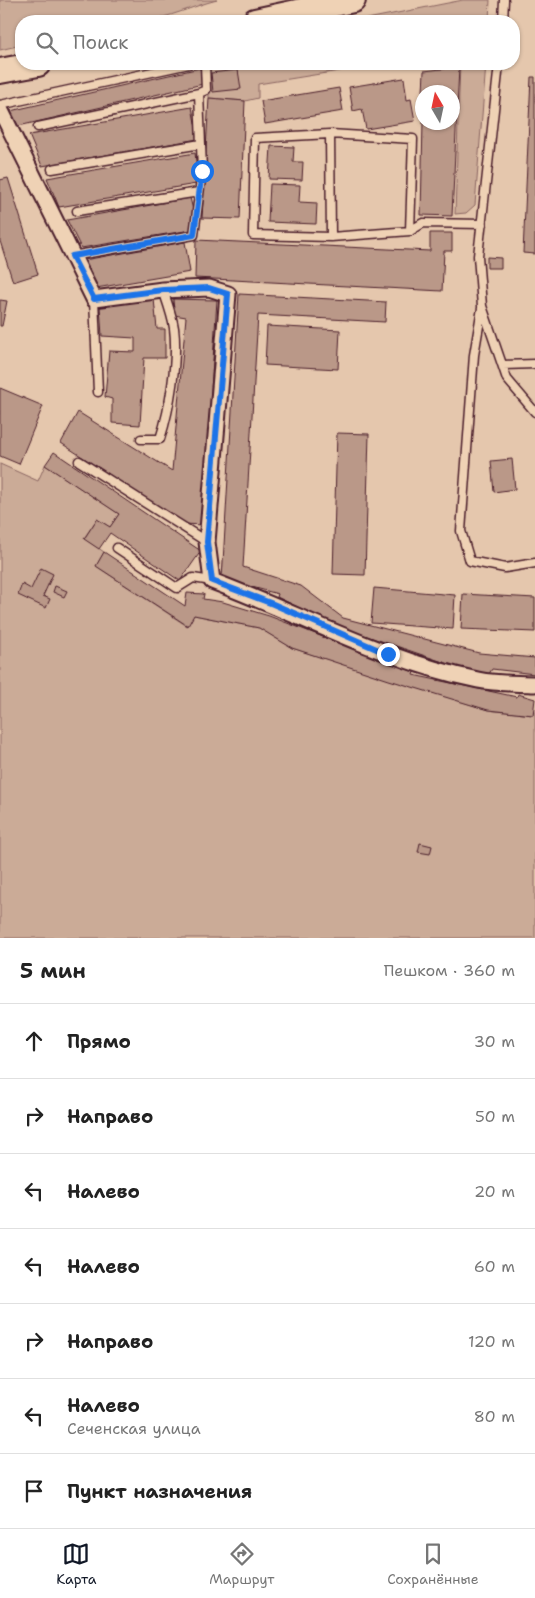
<!DOCTYPE html>
<html lang="ru">
<meta charset="utf-8">
<style>
:root{--surface:#fff;--page:#f6f6f6;--text:#222;--muted:#767676;--line:#e0e0e0;--accent:#111827}
body{margin:0;font-family:"Shantell Sans",sans-serif;background:var(--page);color:var(--text)}
.compass{position:absolute;left:415px;top:85px;width:45px;height:45px;border-radius:50%;background:var(--surface);box-shadow:0 1px 4px #0004;rotate:351deg}
.stop{position:absolute;width:15px;height:15px;margin:-11px;border:4px solid #1a73e8;border-radius:50%;background:#fff}
.stop.end{background:#1a73e8;border-color:#fff;box-shadow:0 1px 5px #0008}
.list{margin:0;padding:0;list-style:none}
h2{display:flex;justify-content:space-between;align-items:center;height:65px;margin:0;padding:0 20px;font-size:21px}
h2 small{font-size:16px;font-weight:400;color:var(--muted)}
.list li{display:grid;grid-template-columns:32px 1fr auto;gap:15px;align-items:center;box-sizing:border-box;height:75px;padding:0 20px;border-top:1px solid var(--line)}
.list b{display:block;font-size:19px;white-space:nowrap}
.list p{margin:0;font-size:16px;white-space:nowrap;color:var(--muted)}
.list em{font-size:16px;font-style:normal;color:var(--muted)}
.icon{flex:none;width:28px;height:28px;fill:none;stroke:currentColor;stroke-width:2;stroke-linecap:round;stroke-linejoin:round}
.map{position:relative;flex:none;width:535px;height:938px;overflow:hidden}
.search{position:absolute;background:var(--surface);box-shadow:0 1px 4px #0004;left:15px;right:15px;top:15px;height:55px;display:flex;align-items:center;gap:12px;box-sizing:border-box;padding:0 18px;border-radius:20px;color:var(--muted);font-size:19px}
.sheet{height:590px;background:var(--surface)}
nav{display:flex;justify-content:space-around;align-items:center;box-sizing:border-box;height:70px;border-top:1px solid var(--line);background:var(--surface);font-size:14px;color:var(--muted)}
nav a{display:grid;justify-items:center;gap:2px}
nav .on{color:var(--accent)}
.map>svg:first-child{display:block}
.green{fill:#cbab97;stroke:#8a6561}
.building{fill:#ba9888;stroke:#4a1f2b}
.lines{fill:none;stroke-linecap:round;stroke-linejoin:round}
.service-casing{stroke:#4a1f2b;stroke-width:11}
.minor-casing{stroke:#4a1f2b;stroke-width:19}
.primary-casing{stroke:#4a1f2b;stroke-width:28}
.service{stroke:#efd2b5;stroke-width:8}
.minor{stroke:#efd2b5;stroke-width:15}
.primary{stroke:#efd2b5;stroke-width:24}
.route{stroke:#1a73e8;stroke-width:6}
</style>
<div class="map">
<svg width="535" height="938" viewBox="0 0 535 938">
<rect width="100%" height="100%" fill="#e5c7ad"/>
<filter id="ink" filterUnits="userSpaceOnUse"><feTurbulence type="fractalNoise" baseFrequency=".02" numOctaves="2"/><feDisplacementMap in="SourceGraphic" scale="10" xChannelSelector="R" yChannelSelector="G"/><feConvolveMatrix kernelMatrix="1 2 1 2 8 2 1 2 1" color-interpolation-filters="sRGB"/></filter>
<g filter="url(#ink)">
<path class="green" d="M0,0h217c-24,6 -48,18 -73,21 -37,4 -84,0 -123,0v24l-21,5z
M463,0h27l-1,21h-132z
M208,64h174l-124,20v14l-13,3 -36,-3z
M460,64h26l-11,141 -9,8 -11,1z
M0,464l38,17 7,-16 74,49 -9,13 -13,-8 -13,19 20,14 -8,14 91,60 7,-11 65,13 33,20 196,62 45,5 2,-7v230h-535z"/>
<path class="building" d="M459,67l-7,149 -31,-1 2,-93h29v-30h-29l1,-21z
M200,68l3,16 -189,43 -4,-16z
M238,70l3,19 -28,3 -2,-19z
M531,77h4v177l-12,-1z
M404,78l3,22 4,-1 4,22 -49,8 -4,-20 -9,2 -4,-24z
M339,88l4,23 -78,13 -4,-23z
M209,98l36,3 -5,118 -38,-1z
M192,107l6,32 -156,27 -13,-31z
M271,146l23,1 -1,15h10l-1,18 -33,-1z
M195,153l2,18 -1,13 -137,23 -12,-29z
M8,178l30,96 -25,8 -13,-41v-61z
M270,184l30,1 -1,17 18,1 -1,21 -48,-2z
M190,198l3,12 -2,20 -110,18 -14,-28z
M430,233h22v18h-8l-2,40 -247,-13 1,-38 234,11z
M185,242l5,30 -94,16 -8,-14 -4,-14z
M487,257l14,1v10h-14z
M239,294l147,8 -1,20 -127,-7 -15,252 58,19 42,32 136,35 56,5v16l-43,-5 -5,8 -182,-62 1,-4 -29,-14 1,-3 -56,-15z
M154,299l3,30h8v29h-21l-4,67 -28,-2v-24l-7,-2 4,-46 26,1v-14l-33,-2 -2,-30z
M173,299l44,1 -15,225 -17,-1 -124,-81 17,-31 94,59 14,-154 -12,-2z
M0,300l7,1 -5,25h-2z
M267,326l73,4 -2,39 -73,-4z
M0,388l43,18 -24,58 -19,-8z
M337,433l32,1 -4,141 -32,-1z
M54,452l147,99 -21,30 -70,-48 -11,16 -15,-10 13,-20 13,8 9,-13 -74,-49z
M512,459l3,30 -21,3 -3,-31z
M104,552l81,54 2,-13 17,1 -1,5 20,3 46,14 145,56 -1,3 104,22 1,-3 17,5 -2,16 -45,-5 -99,-30 -97,-32 -33,-20 -65,-13 -6,11 -92,-60z
M41,568l12,6 -10,22 7,3 -4,9 -28,-13 4,-11 9,5z
M55,586l12,5 -3,6 -11,-5z
M374,588l81,7 -2,34 -82,-6z
M463,594l72,4v34l-74,-3z
M420,843l12,3 -2,8 -12,-2z"/>
<g class="lines">
<g class="service-casing">
<path id="service" d="M503,21l1,-21
M499,64l-21,192 4,50 25,73 28,33
M0,105l189,-41
M38,127l161,-34
M330,134l1,103
M52,169l149,-25
M77,211l122,-19
M410,231l3,-92 -83,-5 -75,4 -2,97 78,2 79,-6 13,-8 59,1
M72,256l122,-21 8,-64 -3,-78 7,-3 -1,-26
M94,299l4,93
M482,308l-8,47 -13,176 9,30 35,7 30,-5
M503,365l32,-1
M141,439h19c10,-30 18,-80 14,-111 -2,-13 -7,-26 -11,-38
M79,461l128,81
M117,548l60,40 16,-10 19,3"/>
</g>
<g class="minor-casing">
<path id="minor" d="M0,109l94,190 69,-9 46,-2 19,6 -21,248 5,39c88,33 173,80 266,99 18,4 38,3 57,4"/>
</g>
<g class="primary-casing">
<path id="primary" d="M255,21l98,-21
M0,71l38,-7"/>
</g>
<use href="#service" class="service"/>
<use href="#minor" class="minor"/>
<use href="#primary" class="primary"/>
</g>
</g>
<g class="lines" filter="url(#ink)">
<path class="route" d="M202,171l-8,64 -122,21 22,43 69,-9 46,-2 19,6 -21,248 5,39 61,23 115,50"/>
</g>
</svg>
<svg class="compass" viewBox="-18 -18 36 36"><path d="M0-13l5 13h-10z" fill="#e53935"/><path d="M0 13l5-13h-10z" fill="#767676"/></svg>
<div class="stop" style="left:202px;top:171px"></div>
<div class="stop end" style="left:388px;top:654px"></div>
<div class="search"><svg class="icon" aria-label="search" viewBox="0 0 24 24"><circle cx="10" cy="10" r="6"/><path d="M15 15l6 6"/></svg>Поиск</div>
</div>
<section class="sheet">
<h2>5 мин<small>Пешком · 360 m</small></h2>
<ul class="list">
<li><svg class="icon" aria-label="ahead" viewBox="0 0 24 24"><path d="M12 20V5M6 11l6-6 6 6"/></svg><div><b>Прямо</b></div><em>30 m</em></li>
<li><svg class="icon" aria-label="right" viewBox="0 0 24 24"><path d="M7 20v-9h11M14 6l5 5-5 5"/></svg><div><b>Направо</b></div><em>50 m</em></li>
<li><svg class="icon" aria-label="left" viewBox="0 0 24 24"><path d="M17 20v-9H6M10 6l-5 5 5 5"/></svg><div><b>Налево</b></div><em>20 m</em></li>
<li><svg class="icon" aria-label="left" viewBox="0 0 24 24"><path d="M17 20v-9H6M10 6l-5 5 5 5"/></svg><div><b>Налево</b></div><em>60 m</em></li>
<li><svg class="icon" aria-label="right" viewBox="0 0 24 24"><path d="M7 20v-9h11M14 6l5 5-5 5"/></svg><div><b>Направо</b></div><em>120 m</em></li>
<li><svg class="icon" aria-label="left" viewBox="0 0 24 24"><path d="M17 20v-9H6M10 6l-5 5 5 5"/></svg><div><b>Налево</b><p>Сеченская улица</p></div><em>80 m</em></li>
<li><svg class="icon" aria-label="arrive" viewBox="0 0 24 24"><path d="M6 21V4h12l-3 4 3 4H6"/></svg><div><b>Пункт назначения</b></div></li>
</ul>
</section>
<nav>
<a class="on"><svg class="icon" aria-label="map" viewBox="0 0 24 24"><path d="M3 6l6-2 6 2 6-2v14l-6 2-6-2-6 2zM9 4v14M15 6v14"/></svg>Карта</a>
<a><svg class="icon" aria-label="directions" viewBox="0 0 24 24"><path d="M12 3l9 9-9 9-9-9zM9 14v-3h6M13 9l2 2-2 2"/></svg>Маршрут</a>
<a><svg class="icon" aria-label="saved" viewBox="0 0 24 24"><path d="M7 4h10v16l-5-4-5 4z"/></svg>Сохранённые</a>
</nav>
